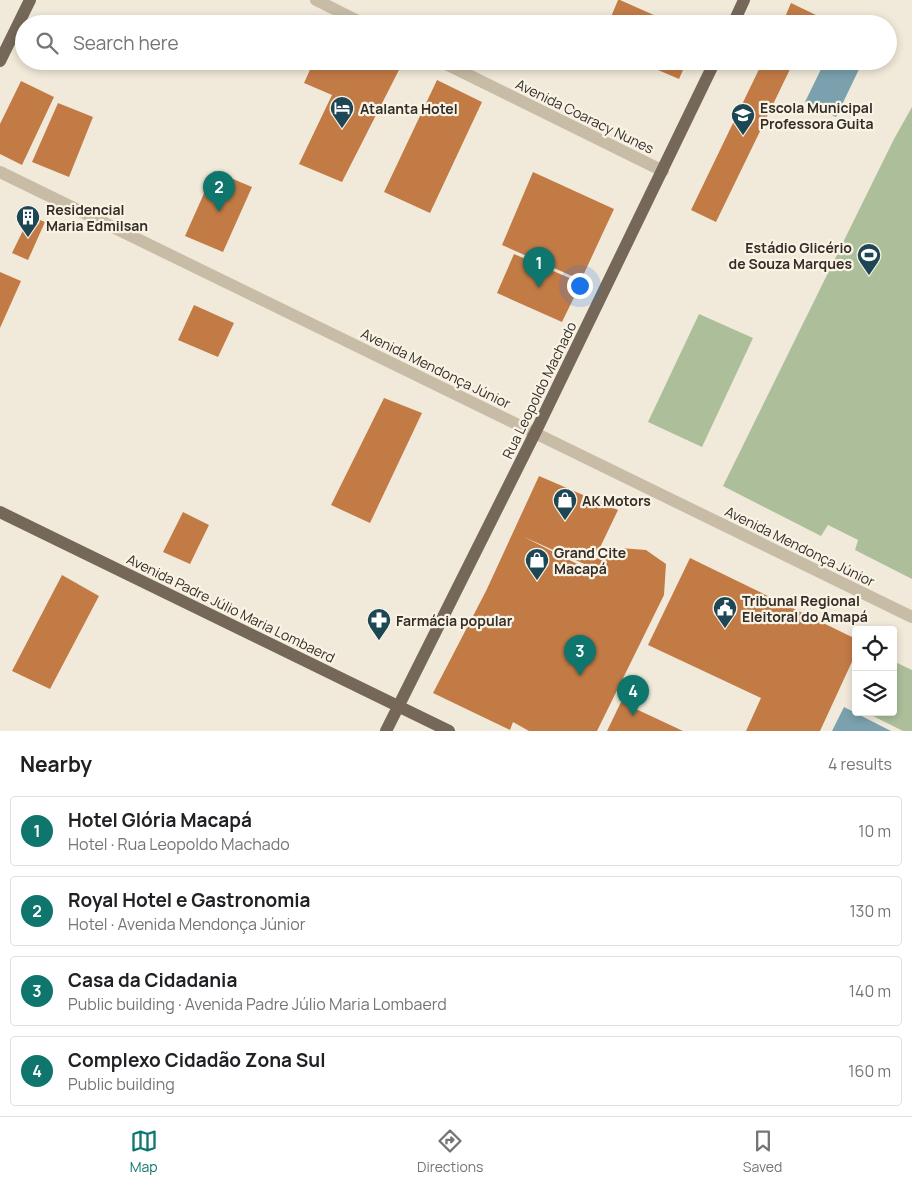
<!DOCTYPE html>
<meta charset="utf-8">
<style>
:root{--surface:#fff;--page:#f2f2f2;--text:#202124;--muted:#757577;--line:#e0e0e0;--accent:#0f766e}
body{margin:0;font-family:Manrope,sans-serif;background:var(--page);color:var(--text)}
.controls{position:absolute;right:15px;bottom:15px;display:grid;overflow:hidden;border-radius:5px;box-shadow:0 2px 8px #0003}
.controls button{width:45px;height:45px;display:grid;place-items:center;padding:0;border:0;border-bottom:1px solid var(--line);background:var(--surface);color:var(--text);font:25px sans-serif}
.you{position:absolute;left:579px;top:285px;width:18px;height:18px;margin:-12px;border:4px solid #fff;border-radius:50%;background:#1a73e8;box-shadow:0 0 0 8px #1a73e833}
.badge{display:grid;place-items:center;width:32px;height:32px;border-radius:50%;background:var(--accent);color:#fff;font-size:16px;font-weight:700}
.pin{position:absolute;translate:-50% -41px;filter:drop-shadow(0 1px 2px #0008)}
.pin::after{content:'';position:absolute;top:26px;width:18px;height:15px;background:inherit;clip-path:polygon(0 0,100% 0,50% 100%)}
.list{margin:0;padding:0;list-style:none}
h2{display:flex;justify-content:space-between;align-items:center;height:65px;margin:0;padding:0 20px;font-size:21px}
h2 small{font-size:16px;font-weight:400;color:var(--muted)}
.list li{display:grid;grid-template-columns:32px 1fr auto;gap:15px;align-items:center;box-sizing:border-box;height:70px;margin:0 10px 10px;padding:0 10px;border:1px solid var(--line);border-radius:5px}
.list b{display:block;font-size:19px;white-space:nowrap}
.list p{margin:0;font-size:16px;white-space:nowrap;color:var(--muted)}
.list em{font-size:16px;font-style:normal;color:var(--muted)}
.icon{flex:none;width:28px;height:28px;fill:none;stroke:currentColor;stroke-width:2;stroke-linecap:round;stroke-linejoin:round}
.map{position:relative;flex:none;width:912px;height:731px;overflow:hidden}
.search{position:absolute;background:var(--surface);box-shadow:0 2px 8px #0003;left:15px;right:15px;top:15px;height:55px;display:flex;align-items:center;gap:12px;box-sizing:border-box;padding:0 18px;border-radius:28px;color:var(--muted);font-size:19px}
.sheet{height:385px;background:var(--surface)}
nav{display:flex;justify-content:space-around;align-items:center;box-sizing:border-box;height:70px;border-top:1px solid var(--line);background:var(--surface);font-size:14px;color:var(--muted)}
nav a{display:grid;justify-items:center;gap:2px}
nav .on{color:var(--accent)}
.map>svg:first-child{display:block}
.green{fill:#acbf9a}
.water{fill:#7aa1ad}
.building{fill:#c37b46;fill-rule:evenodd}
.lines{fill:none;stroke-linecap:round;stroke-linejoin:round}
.minor{stroke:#c8bca6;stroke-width:12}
.primary{stroke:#766858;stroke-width:12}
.labels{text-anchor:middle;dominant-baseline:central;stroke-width:4.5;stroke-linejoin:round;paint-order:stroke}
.poi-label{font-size:14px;font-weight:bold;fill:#352e27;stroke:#f9f3e6;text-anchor:start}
.street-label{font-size:14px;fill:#352e27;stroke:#f9f3e6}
</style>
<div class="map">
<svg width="912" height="731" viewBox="0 0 912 731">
<rect width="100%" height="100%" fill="#f1eada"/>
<path class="green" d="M912,107v472l-57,-29 3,-10 -30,-15 -7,11 -98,-50 171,-347z
M699,314l54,24 -51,109 -54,-25z
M893,661l19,9v61h-9l-38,-19h28z"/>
<path class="water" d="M825,61h38l-27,56 -31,-15z
M844,707l47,24h-59z"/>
<path class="building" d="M618,0h2l54,24h-66z
M791,3l25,12 -4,9h-30z
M314,61h83l5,3 -60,118 -43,-18 33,-69 -28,-12z
M637,61h50l-8,18z
M763,61h31l-78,161 -25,-12z
M437,80l45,22 -52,111 -46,-21z
M21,81l33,16 -32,68 -22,-11v-30z
M58,103l35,14 -24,60 -37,-15z
M214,171l38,16 -29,65 -38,-16z
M533,172l81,37 -33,71 -79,-35z
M30,216l15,6 -17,38 -16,-7z
M514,254l67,29 -19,39 -65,-29z
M0,272l21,9 -21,47z
M194,305l40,18 -16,34 -40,-17z
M384,398l38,15 -52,110 -39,-18z
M539,476l79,34 -24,50 26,-12 26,2 20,14 -2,31 -67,136h-68l-16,-9 -3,8 -77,-37 53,-102zM524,537l67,30 -2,3z
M183,512l26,13 -19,39 -27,-12z
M690,558l166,81v14l-36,78h-74l15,-33 -113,-53z
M62,575l37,21 -49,93 -38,-18z
M621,702l62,29h-76z"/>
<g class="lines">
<path class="minor" d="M316,0l48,24
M440,61l223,110
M0,172l912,445"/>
<path class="primary" d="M733,24l11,-24
M0,61l30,-61
M0,512l449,219
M386,731l149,-298 180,-372"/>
</g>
<defs>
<g id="hotel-pin" transform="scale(1.25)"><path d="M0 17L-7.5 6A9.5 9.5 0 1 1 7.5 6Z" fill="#1e4755" stroke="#f9f3e6"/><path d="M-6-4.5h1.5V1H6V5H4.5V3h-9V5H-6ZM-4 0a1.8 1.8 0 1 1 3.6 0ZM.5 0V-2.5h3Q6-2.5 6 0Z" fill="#fff"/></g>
<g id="school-pin" transform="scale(1.25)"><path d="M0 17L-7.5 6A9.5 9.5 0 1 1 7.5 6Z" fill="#1e4755" stroke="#f9f3e6"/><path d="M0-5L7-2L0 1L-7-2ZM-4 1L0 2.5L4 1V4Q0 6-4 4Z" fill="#fff"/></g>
<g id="building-pin" transform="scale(1.25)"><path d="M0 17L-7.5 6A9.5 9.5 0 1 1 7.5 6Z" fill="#1e4755" stroke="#f9f3e6"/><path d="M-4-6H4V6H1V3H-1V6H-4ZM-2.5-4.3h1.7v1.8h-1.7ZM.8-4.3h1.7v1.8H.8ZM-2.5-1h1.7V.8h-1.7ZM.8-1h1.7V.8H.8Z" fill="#fff"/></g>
<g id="stadium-pin" transform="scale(1.25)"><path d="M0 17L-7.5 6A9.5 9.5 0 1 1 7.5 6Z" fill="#1e4755" stroke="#f9f3e6"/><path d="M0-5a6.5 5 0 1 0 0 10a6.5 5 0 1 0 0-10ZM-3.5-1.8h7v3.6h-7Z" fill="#fff"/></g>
<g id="shop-pin" transform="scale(1.25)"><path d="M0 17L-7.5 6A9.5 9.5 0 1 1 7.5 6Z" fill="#1e4755" stroke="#f9f3e6"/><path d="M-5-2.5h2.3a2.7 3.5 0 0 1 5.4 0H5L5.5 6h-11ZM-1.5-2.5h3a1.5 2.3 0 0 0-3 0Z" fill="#fff"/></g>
<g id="civic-pin" transform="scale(1.25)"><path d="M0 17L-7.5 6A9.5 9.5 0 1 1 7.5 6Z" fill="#1e4755" stroke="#f9f3e6"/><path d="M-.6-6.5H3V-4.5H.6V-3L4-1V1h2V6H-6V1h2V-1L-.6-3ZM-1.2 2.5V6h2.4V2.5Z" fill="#fff"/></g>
<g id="pharmacy-pin" transform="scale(1.25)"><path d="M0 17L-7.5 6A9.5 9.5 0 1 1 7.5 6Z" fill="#1e4755" stroke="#f9f3e6"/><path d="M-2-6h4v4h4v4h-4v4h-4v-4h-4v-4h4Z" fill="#fff"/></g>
</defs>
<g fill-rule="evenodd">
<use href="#hotel-pin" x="342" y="108"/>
<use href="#school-pin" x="743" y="115"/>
<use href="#building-pin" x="28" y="217"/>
<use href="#stadium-pin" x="869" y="255"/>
<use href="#shop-pin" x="565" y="500"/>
<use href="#shop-pin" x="537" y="560"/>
<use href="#civic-pin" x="725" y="608"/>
<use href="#pharmacy-pin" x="379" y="620"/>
</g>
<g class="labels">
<g class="poi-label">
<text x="760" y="107">Escola Municipal<tspan x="760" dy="16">Professora Guita</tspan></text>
<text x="360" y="108">Atalanta Hotel</text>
<text x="46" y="209">Residencial<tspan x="46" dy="16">Maria Edmilsan</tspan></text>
<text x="852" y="247" text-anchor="end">Estádio Glicério<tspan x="852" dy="16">de Souza Marques</tspan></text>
<text x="582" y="500">AK Motors</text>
<text x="554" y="552">Grand Cite<tspan x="554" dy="16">Macapá</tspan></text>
<text x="742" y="600">Tribunal Regional<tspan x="742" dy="16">Eleitoral do Amapá</tspan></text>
<text x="396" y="620">Farmácia popular</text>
</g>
<g class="street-label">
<text transform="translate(585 116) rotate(26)">Avenida Coaracy Nunes</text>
<text transform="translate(436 368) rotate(26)">Avenida Mendonça Júnior</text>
<text transform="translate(539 390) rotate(-64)">Rua Leopoldo Machado</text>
<text transform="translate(800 546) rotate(26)">Avenida Mendonça Júnior</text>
<text transform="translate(231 608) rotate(26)">Avenida Padre Júlio Maria Lombaerd</text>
</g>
</g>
</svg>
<div class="controls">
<button><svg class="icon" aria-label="locate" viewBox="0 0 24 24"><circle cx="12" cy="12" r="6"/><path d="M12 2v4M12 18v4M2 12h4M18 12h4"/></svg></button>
<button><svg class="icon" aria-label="layers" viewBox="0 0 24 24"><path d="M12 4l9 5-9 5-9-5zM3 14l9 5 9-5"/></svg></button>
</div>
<div class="you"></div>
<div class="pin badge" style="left:539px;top:288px">1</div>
<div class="pin badge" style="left:219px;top:212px">2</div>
<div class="pin badge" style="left:580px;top:676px">3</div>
<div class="pin badge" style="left:633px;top:716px">4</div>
<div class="search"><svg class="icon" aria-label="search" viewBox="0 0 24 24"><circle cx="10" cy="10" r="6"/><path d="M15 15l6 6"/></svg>Search here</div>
</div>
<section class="sheet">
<h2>Nearby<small>4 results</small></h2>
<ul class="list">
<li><span class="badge">1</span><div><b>Hotel Glória Macapá</b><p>Hotel · Rua Leopoldo Machado</p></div><em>10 m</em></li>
<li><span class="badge">2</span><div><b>Royal Hotel e Gastronomia</b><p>Hotel · Avenida Mendonça Júnior</p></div><em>130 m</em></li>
<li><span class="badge">3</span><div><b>Casa da Cidadania</b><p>Public building · Avenida Padre Júlio Maria Lombaerd</p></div><em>140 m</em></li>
<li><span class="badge">4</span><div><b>Complexo Cidadão Zona Sul</b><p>Public building</p></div><em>160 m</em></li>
</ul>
</section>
<nav>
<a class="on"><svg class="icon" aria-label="map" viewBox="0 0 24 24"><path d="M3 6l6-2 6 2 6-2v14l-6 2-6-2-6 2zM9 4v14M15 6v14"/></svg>Map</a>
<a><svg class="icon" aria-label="directions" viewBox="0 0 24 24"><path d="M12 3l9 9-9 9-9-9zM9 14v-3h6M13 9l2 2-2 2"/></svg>Directions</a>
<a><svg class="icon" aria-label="saved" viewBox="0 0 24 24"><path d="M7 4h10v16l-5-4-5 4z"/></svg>Saved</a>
</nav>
